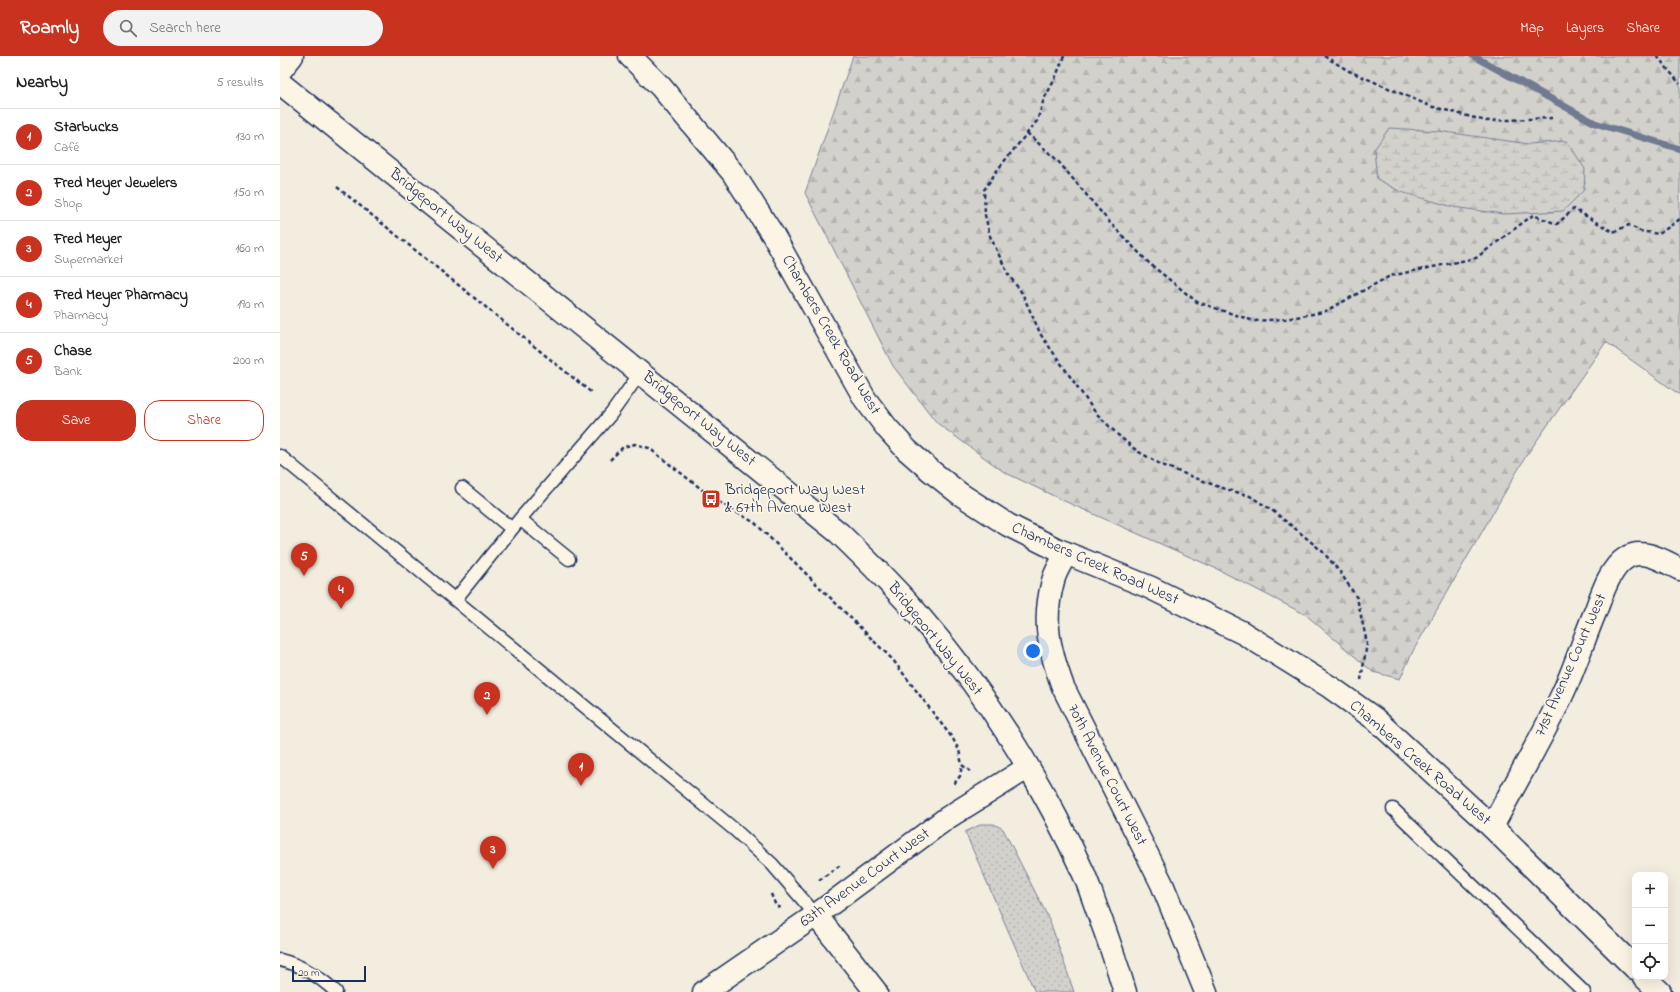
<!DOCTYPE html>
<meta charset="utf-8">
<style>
:root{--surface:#fff;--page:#f2f2f2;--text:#222;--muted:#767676;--line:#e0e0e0;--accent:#c8321e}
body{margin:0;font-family:"Indie Flower",sans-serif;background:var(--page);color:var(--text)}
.controls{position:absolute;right:12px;bottom:12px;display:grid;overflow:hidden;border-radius:8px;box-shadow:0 4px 16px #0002}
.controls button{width:36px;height:36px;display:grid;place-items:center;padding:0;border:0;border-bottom:1px solid var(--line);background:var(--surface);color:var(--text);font:20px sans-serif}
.scale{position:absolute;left:12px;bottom:10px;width:74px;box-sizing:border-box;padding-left:4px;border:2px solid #1b2f5e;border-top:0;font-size:11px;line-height:14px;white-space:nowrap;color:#1b2f5e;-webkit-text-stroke:3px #fcf5e5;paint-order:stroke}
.you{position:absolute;left:753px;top:595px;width:14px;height:14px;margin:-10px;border:3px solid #fff;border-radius:50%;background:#1a73e8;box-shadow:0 0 0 6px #1a73e833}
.badge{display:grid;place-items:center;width:26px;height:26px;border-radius:50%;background:var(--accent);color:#fff;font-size:13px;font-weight:700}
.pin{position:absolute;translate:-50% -33px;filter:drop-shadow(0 1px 2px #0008)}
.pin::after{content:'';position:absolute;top:21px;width:14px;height:12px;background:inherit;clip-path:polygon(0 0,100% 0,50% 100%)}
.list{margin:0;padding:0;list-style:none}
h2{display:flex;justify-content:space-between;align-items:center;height:52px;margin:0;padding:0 16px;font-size:17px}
h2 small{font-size:13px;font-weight:400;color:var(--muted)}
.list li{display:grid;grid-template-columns:26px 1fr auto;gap:12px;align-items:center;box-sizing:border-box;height:56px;padding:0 16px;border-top:1px solid var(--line)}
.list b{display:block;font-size:15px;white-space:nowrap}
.list p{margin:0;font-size:13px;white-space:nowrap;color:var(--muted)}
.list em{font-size:13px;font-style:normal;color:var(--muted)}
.actions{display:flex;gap:8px;padding:12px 16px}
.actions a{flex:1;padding:9px 0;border:1px solid var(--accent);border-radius:16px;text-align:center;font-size:14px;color:var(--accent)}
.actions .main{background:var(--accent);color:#fff}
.icon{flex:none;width:22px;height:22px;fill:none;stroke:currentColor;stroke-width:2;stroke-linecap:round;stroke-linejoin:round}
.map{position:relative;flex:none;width:1400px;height:936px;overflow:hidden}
header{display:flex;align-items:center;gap:24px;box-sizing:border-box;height:56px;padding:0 20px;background:var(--accent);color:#fff}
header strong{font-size:19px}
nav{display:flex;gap:22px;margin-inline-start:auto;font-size:14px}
.search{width:280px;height:36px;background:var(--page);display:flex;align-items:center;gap:10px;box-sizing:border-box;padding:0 14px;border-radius:22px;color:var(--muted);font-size:15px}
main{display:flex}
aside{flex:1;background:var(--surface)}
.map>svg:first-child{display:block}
.grass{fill:url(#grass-dots);stroke:#778095}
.forest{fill:url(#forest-firs);stroke:#778095}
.wetland{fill:url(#wetland-marsh);stroke:#778095}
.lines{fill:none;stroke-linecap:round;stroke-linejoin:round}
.stream{stroke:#707a91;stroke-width:7}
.lane-casing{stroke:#1b2f5e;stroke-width:15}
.street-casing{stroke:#1b2f5e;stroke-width:25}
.secondary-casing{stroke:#1b2f5e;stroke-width:25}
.primary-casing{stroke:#1b2f5e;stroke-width:25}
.path{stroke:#1b2f5e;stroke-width:2.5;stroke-dasharray:4 3;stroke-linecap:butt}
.lane{stroke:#fcf5e5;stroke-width:12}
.street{stroke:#fcf5e5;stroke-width:22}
.secondary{stroke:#fcf5e5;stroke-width:22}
.primary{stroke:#fcf5e5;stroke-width:22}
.labels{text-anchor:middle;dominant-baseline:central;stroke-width:3.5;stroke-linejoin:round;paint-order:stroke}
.street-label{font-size:16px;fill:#1b2f5e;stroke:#fcf5e5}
.poi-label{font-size:16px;fill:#1b2f5e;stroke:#fcf5e5;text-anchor:start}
</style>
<header>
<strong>Roamly</strong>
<div class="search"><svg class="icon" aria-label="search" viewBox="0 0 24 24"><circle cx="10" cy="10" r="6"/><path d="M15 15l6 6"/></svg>Search here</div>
<nav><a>Map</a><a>Layers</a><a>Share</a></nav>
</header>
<main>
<aside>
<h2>Nearby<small>5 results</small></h2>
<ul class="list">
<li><span class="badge">1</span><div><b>Starbucks</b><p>Café</p></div><em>130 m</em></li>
<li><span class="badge">2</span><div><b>Fred Meyer Jewelers</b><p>Shop</p></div><em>150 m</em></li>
<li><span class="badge">3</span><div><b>Fred Meyer</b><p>Supermarket</p></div><em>160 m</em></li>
<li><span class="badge">4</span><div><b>Fred Meyer Pharmacy</b><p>Pharmacy</p></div><em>190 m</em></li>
<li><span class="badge">5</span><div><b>Chase</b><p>Bank</p></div><em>200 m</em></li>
</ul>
<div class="actions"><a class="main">Save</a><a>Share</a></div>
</aside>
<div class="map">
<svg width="1400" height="936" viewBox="0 0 1400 936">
<defs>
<pattern id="grass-dots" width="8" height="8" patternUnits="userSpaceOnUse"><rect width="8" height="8" fill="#d3d1cc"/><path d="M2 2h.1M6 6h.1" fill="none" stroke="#b5b4b2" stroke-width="1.8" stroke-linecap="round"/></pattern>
<pattern id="forest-firs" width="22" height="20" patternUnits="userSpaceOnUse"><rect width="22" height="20" fill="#d3d1cc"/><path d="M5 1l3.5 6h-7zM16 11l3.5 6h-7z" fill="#b5b4b2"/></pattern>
<pattern id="wetland-marsh" width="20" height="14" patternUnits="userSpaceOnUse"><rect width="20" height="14" fill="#d3d1cc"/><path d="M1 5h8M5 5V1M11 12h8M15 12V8" fill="none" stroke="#b5b4b2"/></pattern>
</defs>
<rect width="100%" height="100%" fill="#f3ede0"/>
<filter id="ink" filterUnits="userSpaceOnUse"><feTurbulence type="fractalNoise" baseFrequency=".025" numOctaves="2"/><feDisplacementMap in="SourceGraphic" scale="8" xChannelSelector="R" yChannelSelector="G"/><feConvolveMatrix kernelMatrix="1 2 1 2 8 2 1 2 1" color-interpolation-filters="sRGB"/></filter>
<g filter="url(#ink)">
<path class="grass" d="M702,768h12l9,5 47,92 24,71h-39l-70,-160z"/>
<path class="forest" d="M573,0h827v339l-74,-53 -80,114 -113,195 -13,28 -27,-7 -67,-57 -89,-46 -155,-69 -58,-28 -67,-49 -44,-57 -88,-173z"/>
<path class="wetland" d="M1109,72l49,3 91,13 38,-3 18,28 -1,21 -21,21 -59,3 -51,-7 -52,-15 -24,-13 -3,-29z"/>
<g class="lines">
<path class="stream" d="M1193,0l122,67 85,26"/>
<g class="lane-casing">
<path id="lane" d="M0,400l455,374 37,34 44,51
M182,432l50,41
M240,463l49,40
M175,544l65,-81 91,-105 30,-42
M1113,753l191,183
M0,904c21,5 40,17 56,32"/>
</g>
<g class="street-casing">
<path id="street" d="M786,497c-4,9 -11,19 -13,28 -11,41 -4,68 10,106l99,197 44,108
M1212,771c23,-44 49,-87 70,-132 13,-27 22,-57 34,-85 6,-16 14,-42 30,-52 17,-11 38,3 54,11
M536,859l60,77
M424,936l112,-77 131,-97 80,-50"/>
</g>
<g class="secondary-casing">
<path id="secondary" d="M350,0l31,31 72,86 40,62 92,164 22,29 20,22 24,21 29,23 48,31 48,24 93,38 94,46 87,54 45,32 117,108 143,141
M0,15l12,-15
M1364,921l16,15"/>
</g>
<g class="primary-casing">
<path id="primary" d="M0,27l559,450c28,27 57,55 82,85 65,74 121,164 162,254 6,13 10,27 15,40 10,26 19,53 27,80"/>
</g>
<path class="path" d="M784,0l-9,23 -11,20 -7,22 -39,48 -14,21 1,25 5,21 18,38 14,19 19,42 54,77 23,23 19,16 25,14 57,22 31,9 23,15 25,20 25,21 17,20 17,26 10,45 -6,37
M1044,0l25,15 81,35 56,15 66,-3
M1377,0l23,28
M747,77l30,27 54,64 39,40 47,38 57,19 31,-2 39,-7 66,-36 86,-18 57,-43 24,9 17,-15 39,23 16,-7 11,6 19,3 21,-15
M57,131l255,206
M330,404l13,-13 12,-3 14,4 65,51 41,24 138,137 60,79 6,11 3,15 8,6
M674,728l6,-8 2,-11
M539,824l23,-16
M491,838l5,12 6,2"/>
<use href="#lane" class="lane"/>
<use href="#street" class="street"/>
<use href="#secondary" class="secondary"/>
<use href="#primary" class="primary"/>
</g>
</g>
<defs>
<g id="bus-square" transform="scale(1)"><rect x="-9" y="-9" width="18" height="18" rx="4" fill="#c8321e" stroke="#fcf5e5"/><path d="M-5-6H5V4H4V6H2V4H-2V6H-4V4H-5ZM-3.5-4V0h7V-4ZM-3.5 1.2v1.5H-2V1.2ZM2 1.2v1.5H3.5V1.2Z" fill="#fff"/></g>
</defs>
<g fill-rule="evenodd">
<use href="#bus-square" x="431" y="443"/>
</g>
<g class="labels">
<g class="street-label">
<text transform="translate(166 160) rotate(39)">Bridgeport Way West</text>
<text transform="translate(551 279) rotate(60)">Chambers Creek Road West</text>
<text transform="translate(419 363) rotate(39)">Bridgeport Way West</text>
<text transform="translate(815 508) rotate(24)">Chambers Creek Road West</text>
<text transform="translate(655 583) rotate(51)">Bridgeport Way West</text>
<text transform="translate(1291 609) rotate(-66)">71st Avenue Court West</text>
<text transform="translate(1140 707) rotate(41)">Chambers Creek Road West</text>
<text transform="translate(827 719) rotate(63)">70th Avenue Court West</text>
<text transform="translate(585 822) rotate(-36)">63th Avenue Court West</text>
</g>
<g class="poi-label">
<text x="445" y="434">Bridgeport Way West<tspan x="445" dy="18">&amp; 67th Avenue West</tspan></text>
</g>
</g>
</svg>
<div class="controls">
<button>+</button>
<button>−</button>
<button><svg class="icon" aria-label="locate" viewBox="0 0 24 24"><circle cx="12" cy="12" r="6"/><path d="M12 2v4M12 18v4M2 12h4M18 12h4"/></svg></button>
</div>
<div class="scale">20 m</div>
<div class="you"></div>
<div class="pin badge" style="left:301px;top:730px">1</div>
<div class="pin badge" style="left:207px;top:659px">2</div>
<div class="pin badge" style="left:213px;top:813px">3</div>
<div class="pin badge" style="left:61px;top:553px">4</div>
<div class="pin badge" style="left:24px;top:520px">5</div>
</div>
</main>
